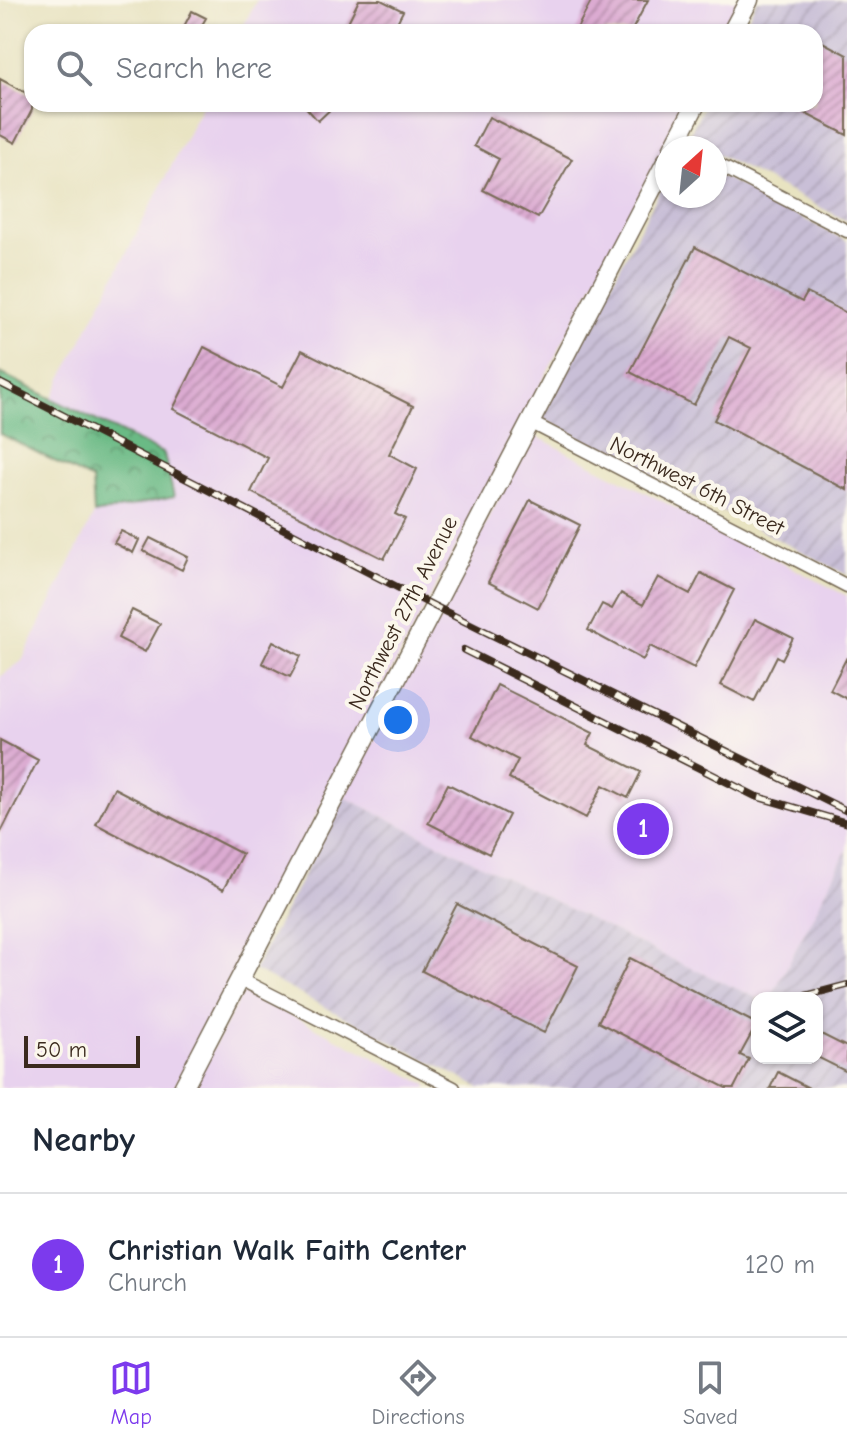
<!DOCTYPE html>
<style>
:root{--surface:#fff;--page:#f2f2f3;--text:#1f2937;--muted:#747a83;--line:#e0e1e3;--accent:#7c3aed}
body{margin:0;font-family:"Comic Neue",sans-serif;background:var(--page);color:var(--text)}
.controls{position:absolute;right:24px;bottom:24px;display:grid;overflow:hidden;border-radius:16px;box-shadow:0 2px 6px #0004}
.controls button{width:72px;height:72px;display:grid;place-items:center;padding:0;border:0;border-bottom:2px solid var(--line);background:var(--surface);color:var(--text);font:40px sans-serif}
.compass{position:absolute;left:655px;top:136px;width:72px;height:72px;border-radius:50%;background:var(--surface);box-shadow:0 2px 6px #0004;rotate:27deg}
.scale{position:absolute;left:24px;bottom:20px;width:116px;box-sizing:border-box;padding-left:8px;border:4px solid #3b2a1e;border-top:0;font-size:22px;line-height:28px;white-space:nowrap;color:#3b2a1e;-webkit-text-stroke:6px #fbf7ec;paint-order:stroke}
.you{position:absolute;left:398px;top:720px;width:28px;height:28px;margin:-20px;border:6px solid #fff;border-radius:50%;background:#1a73e8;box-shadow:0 0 0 12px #1a73e833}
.badge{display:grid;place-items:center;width:52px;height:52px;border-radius:50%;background:var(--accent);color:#fff;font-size:26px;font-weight:700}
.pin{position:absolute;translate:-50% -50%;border:4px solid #fff;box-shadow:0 2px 8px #0006}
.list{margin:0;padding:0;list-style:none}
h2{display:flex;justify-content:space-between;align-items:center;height:104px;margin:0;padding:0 32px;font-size:34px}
h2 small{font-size:26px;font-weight:400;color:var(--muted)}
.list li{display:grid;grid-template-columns:52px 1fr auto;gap:24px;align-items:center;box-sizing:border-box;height:144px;padding:0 32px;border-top:2px solid var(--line)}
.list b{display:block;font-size:30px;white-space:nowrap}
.list p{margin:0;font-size:26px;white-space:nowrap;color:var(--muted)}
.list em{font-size:26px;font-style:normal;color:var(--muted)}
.icon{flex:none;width:44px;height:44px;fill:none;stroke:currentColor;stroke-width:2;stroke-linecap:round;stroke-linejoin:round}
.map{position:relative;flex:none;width:847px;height:1088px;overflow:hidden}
.search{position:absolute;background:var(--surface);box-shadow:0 2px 6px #0004;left:24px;right:24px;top:24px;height:88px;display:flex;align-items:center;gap:20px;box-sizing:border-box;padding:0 28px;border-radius:24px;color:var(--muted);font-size:30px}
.sheet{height:248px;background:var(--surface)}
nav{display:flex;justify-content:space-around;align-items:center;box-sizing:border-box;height:112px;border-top:2px solid var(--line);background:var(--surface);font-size:22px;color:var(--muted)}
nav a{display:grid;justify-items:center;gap:4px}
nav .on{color:var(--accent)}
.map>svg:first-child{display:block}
.built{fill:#e8d2ee}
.industrial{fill:url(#industrial-furrows)}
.forest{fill:url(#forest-crowns);stroke:#537252;stroke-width:2}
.building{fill:url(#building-hatch)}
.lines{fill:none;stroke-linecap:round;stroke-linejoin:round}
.street-casing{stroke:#786b57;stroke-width:15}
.secondary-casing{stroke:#786b57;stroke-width:21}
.street{stroke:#fff;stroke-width:12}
.secondary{stroke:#fff;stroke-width:18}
.rail-casing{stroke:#3b2a1e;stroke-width:8}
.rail{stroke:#fbf7ec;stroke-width:5;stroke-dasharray:15;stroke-linecap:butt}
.labels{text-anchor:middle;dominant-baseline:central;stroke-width:8;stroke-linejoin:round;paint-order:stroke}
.street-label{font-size:22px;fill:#3b2a1e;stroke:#fbf7ec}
</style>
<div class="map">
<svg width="847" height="1088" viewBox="0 0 847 1088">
<defs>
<pattern id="industrial-furrows" width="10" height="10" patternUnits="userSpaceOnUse" patternTransform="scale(2)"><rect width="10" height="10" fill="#c9bfd7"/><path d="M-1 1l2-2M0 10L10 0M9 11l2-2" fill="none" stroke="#aea4b8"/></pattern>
<pattern id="forest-crowns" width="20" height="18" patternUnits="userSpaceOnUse" patternTransform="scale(2)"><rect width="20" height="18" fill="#6bba85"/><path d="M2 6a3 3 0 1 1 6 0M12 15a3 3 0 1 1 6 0" fill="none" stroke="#59976c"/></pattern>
<pattern id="building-hatch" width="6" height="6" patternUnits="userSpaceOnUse" patternTransform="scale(2)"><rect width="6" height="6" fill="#dcabd2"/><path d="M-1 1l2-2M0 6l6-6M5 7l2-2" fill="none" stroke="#b48baa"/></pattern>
</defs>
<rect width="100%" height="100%" fill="#fbf7ec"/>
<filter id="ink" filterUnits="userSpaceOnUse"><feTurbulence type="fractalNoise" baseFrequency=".0125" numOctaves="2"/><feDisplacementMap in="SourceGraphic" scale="16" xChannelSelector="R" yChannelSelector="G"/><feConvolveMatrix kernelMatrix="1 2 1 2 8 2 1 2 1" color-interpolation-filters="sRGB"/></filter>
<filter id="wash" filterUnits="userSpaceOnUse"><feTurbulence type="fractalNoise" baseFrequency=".006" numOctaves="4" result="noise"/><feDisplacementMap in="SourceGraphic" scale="32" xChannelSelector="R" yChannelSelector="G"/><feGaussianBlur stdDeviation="1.8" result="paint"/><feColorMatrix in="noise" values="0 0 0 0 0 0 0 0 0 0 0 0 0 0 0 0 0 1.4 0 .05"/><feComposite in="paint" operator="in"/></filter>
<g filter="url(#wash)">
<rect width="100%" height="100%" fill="#e8e3c1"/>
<path class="built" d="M257,0h483l-17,32h-483z
M203,104h484l-513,984h-174v-411l22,-16 72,-147 80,-17 -10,-44 -112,-55z
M532,434l315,162v254l-76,148h-14l-93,-42 -320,-159z
M243,991l185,94 -2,3h-234z"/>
<path class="industrial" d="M757,0h90v221l-132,-68v-5h-10l-18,-9 18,-35h110v-72h-74z
M715,173l132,68v334l-306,-157 126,-241v19h48z
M344,797l320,159 93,42v60h60v-60h-46l76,-148v238h-367l-226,-118z"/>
<path class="forest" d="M0,373l164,81 10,43 -80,17 -2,-34 -92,-46z"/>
<g id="blocks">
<path class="building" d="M359,0h22l22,11 -11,21h-49z
M592,0h56l-17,32h-56z
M192,11l14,7 -8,14h-17z
M815,38l32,17v80l-60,-31h28z
M0,79l32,17v14l-17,33 -15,-8z
M303,104h33l-18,17z
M489,117l83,42 -34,59 -55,-28 16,-31 -25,-13z
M695,247l107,55 5,-9 40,20v177l-133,-70 37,-72 -22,-11 -35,68 -64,-33z
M204,347l79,40 19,-37 111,56 -24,48 28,15 -22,45 10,5 -21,40 -133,-67 17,-34 -95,-49z
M530,500l50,25 -42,83 -50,-26z
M121,531l18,9 -6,13 -19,-10z
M150,538l38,19 -6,13 -39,-19z
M701,573l33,17 -40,78 -44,-22 -7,14 -55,-30 14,-26 10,5 9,-16 22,12 15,-28 32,17z
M132,610l28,14 -15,28 -27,-14z
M755,619l38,19 -11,21 -5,-3 -23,46 -33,-17z
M273,641l28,15 -11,21 -28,-14z
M847,657v42l-17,-9z
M497,685l96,48 -6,12 54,27 -13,26 -25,-13 -17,33 -77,-40 9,-18 -46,-24z
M0,740l38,20 -38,74z
M448,784l61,31 -20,39 -61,-31z
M114,788l128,66 -19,36 -127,-66z
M457,904l121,62 -34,67 -122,-62z
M630,958l127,66 -17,31 9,4 -15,29h-8l-128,-66z
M817,1032l30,15v25l-30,-15z
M778,1072l31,16h-39z"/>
</g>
</g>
<g filter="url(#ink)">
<use href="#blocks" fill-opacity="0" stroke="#786b57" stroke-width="2"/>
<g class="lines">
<g class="street-casing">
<path id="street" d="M715,163l132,68
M530,422l317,164
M240,979l214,109"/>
</g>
<g class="secondary-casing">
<path id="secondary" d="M732,32l17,-32
M673,148l23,-44
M183,1088l484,-928"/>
</g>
<use href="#street" class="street"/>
<use href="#secondary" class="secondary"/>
<g class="rail-casing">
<path id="rail" d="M0,383l434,223 413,205
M464,650l291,146 92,27
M805,996l42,-11"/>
</g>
<use href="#rail" class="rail"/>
</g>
</g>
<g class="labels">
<g class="street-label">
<text transform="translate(697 486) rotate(27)">Northwest 6th Street</text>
<text transform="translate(403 613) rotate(-63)">Northwest 27th Avenue</text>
</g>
</g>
</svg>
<div class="controls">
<button><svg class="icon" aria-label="layers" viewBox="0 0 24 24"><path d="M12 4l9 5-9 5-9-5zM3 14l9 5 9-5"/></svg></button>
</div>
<svg class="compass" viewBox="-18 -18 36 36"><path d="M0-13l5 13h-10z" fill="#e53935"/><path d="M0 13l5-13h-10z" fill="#747a83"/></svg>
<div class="scale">50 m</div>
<div class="you"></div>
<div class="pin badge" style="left:643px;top:829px">1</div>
<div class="search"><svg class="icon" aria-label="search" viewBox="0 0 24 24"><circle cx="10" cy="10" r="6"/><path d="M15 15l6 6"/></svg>Search here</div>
</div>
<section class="sheet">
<h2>Nearby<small></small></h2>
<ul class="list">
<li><span class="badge">1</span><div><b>Christian Walk Faith Center</b><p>Church</p></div><em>120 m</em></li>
</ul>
</section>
<nav>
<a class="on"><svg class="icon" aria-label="map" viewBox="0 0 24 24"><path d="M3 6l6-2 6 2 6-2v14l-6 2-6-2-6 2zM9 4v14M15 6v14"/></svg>Map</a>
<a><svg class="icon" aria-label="directions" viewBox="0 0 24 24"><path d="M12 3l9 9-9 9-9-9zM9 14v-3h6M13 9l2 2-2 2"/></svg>Directions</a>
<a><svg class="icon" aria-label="saved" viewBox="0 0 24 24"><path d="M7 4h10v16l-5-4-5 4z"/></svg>Saved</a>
</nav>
